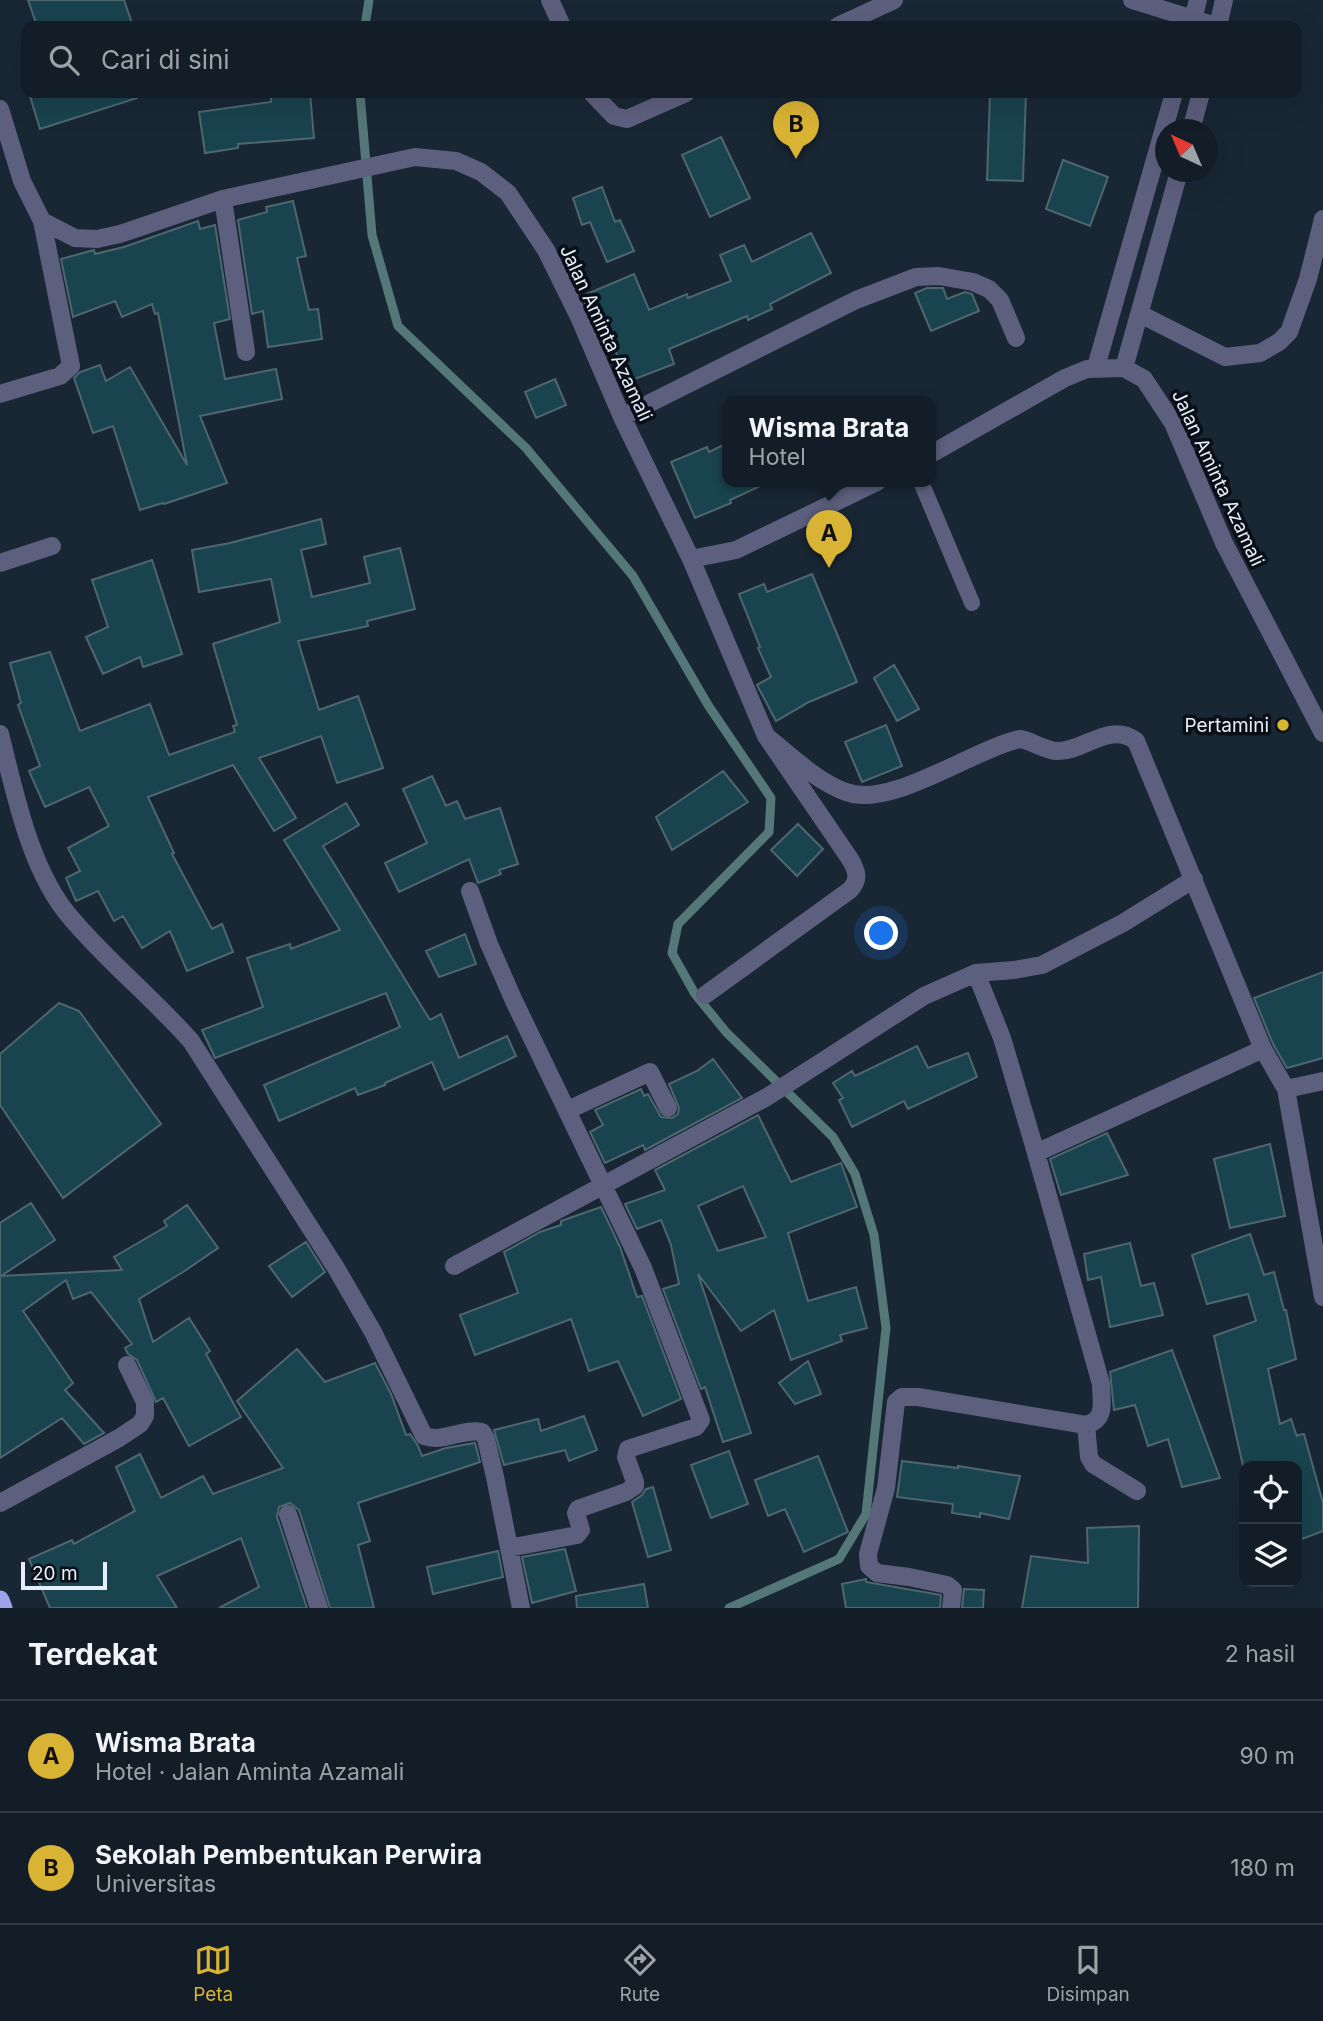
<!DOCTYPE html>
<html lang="id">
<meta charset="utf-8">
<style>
:root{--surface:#131d28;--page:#202a34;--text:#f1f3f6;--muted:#9da2a8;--line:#323b45;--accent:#d9b334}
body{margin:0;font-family:Inter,sans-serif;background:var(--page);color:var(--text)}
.controls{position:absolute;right:21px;bottom:21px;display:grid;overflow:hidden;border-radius:14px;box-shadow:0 7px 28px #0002}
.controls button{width:63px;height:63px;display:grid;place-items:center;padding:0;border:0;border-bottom:2px solid var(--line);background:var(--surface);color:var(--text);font:35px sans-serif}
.compass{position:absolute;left:1155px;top:119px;width:63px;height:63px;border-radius:50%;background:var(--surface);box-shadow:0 7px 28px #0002;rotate:316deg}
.scale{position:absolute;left:21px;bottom:18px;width:86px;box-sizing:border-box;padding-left:7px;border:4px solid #e6eff9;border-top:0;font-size:19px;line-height:24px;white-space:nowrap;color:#e6eff9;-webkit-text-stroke:5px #090f16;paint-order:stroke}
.you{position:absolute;left:882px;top:934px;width:24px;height:24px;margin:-18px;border:5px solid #fff;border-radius:50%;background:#1a73e8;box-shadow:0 0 0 10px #1a73e833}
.badge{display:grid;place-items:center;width:46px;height:46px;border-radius:50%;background:var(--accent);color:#111;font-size:23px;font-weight:700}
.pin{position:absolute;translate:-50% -58px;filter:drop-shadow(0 2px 4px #0008)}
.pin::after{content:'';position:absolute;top:37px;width:24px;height:21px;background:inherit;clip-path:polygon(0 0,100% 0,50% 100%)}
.popup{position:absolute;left:722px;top:396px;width:214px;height:91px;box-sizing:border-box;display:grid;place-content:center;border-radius:14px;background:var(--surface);filter:drop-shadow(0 2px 5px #0005);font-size:23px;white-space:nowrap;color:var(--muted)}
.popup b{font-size:26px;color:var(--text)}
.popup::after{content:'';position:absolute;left:50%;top:100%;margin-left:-14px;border:14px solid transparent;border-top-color:var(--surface)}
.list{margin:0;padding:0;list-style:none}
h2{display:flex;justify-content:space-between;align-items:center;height:91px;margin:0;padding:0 28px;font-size:30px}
h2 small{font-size:23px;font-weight:400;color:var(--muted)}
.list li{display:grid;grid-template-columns:46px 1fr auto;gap:21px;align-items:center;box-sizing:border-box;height:112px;padding:0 28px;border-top:2px solid var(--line)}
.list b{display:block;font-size:26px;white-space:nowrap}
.list p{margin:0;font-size:23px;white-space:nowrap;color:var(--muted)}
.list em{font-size:23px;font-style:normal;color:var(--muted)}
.icon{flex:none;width:38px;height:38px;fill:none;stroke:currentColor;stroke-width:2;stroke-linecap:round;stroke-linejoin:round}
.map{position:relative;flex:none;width:1323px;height:1608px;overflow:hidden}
.search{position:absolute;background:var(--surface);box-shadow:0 7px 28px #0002;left:21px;right:21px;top:21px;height:77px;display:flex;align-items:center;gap:18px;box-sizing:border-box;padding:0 24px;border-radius:14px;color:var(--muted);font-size:26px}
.sheet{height:315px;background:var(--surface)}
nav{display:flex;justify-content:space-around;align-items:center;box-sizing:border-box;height:98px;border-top:2px solid var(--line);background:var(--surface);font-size:19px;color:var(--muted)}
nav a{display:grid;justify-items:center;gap:4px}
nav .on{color:var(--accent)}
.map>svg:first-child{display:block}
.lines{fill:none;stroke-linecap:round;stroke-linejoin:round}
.stream{stroke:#547777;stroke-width:9}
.building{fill:#19434e;stroke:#4e676f;stroke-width:2;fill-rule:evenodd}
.service{stroke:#5d5f7e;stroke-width:16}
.minor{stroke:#5d5f7e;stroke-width:18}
.trunk{stroke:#9fa2e8;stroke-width:19}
.poi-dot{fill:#d9b334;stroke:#090f16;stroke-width:2.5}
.labels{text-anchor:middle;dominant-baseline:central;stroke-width:7;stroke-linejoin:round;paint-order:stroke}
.street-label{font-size:19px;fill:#e6eff9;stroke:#090f16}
.poi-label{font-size:19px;fill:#e6eff9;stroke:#090f16;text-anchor:end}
</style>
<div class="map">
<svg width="1323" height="1608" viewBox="0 0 1323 1608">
<rect width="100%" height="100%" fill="#192735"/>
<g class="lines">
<path class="stream" d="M365,26l4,-26
M360,93l12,142 26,91 128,122 107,128 75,129 63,93 -2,34 -91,92 -6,29 23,41 31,38 107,105 22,37 19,61 12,93 -20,186 -27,45 -110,49"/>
</g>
<path class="building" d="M28,0h96l9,26h-96z
M29,93h107l1,5 -97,31z
M271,93h39l4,45 -76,6v4l-33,5 -6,-41 72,-10z
M990,93h36l-3,88 -36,-1z
M721,137l29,61 -40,19 -28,-62z
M1063,160l45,17 -18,49 -44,-17z
M602,187l13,35 5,-2 14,31 -27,11 -17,-40 -8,3 -9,-27z
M293,201l13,55 -9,2 12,52 9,-1 4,30 -54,8 -5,-36 -11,3 -14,-94 29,-8 -1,-5z
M198,221l2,8 15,-4 15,94 -16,4 11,56 51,-10 6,30 -82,17 27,67 -63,21 -1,-1 -23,7 -27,-84 -20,7 -19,-55 6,-6 20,-7 6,16 24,-14 57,98 -29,-152 -3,1 -3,-10 -30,13 -7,-16 -42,16 -12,-58 33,-9 1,4 29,-7z
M811,233l20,40 -61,31 2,5 -24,11 -1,-4 -78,33 5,15 -47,18 -13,-35 -8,4 -24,-55 52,-22 15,36 38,-16 1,4 43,-17 -11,-26 24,-10 8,17z
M927,288h16l4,11 18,-7 7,2 7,17 -48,20 -16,-38z
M555,379l11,26 -30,13 -11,-26z
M727,443v39h42l-39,18 1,3 -36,15 -24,-56 36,-15 2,5z
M321,519l5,25 -25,6 11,47 58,-14 -6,-26 36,-9 15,61 -48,12 1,5 -70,15 21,69 39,-14 25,72 -46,15 -16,-47 -62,22 37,60 -22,13 -41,-66 -85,32 26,56 -2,1 40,75 10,-5 11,28 -46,19 -17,-40 -28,17 -19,-32 -9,5 -16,-30 -22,10 -10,-23 14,-7 -12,-23 41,-22 -20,-39 -44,20 -16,-36 11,-5 -22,-61 3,-2 -11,-40 40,-11 30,79 70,-27 19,51 66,-23 -2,-6 4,-1 -24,-81 67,-22 -9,-43 -72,13 -7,-42 38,-7z
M152,560l30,94 -39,13 -3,-10 -37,17 -17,-37 22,-10 -16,-47z
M812,574l45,108 -48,20 -33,19 -19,-36 14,-8 -13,-29 2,-1 -21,-53 25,-10 3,8z
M894,665l25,44 -22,12 -23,-43z
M886,725l16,41 -40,16 -17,-40z
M723,771l25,31 -76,48 -16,-33z
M432,776l14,30 11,-5 8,18 35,-11 18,56 -19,6 2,4 -23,9 -9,-24 -70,33 -14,-29 42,-20 -24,-54z
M346,803l13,22 -36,21 107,174 11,-6 18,44 48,-22 9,20 -72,34 -12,-28 -47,21v2l-27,10 -3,-7 -76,33 -15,-36 136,-58 -14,-34 -171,65 -13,-28 61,-23 -16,-49 43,-14 1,5 49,-19 -56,-90z
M798,824l25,25 -26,27 -26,-26z
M465,934l11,30 -37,13 -13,-26z
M1323,972v86l-36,10 -14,-24 -19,-46z
M59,1003l20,8 82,113 -98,74 -63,-93v-51z
M917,1046l11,22 40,-15 9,24 -69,32 -4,-8 -52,26 -13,-27 4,-2 -10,-15 19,-12 3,5z
M713,1059l29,39 -97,52 -2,-5 -38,18 -15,-31 13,-7 -8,-15 46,-21 3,7 4,-2 13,23 11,1 6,-4 1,-6 -10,-24 28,-13z
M758,1115l33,67 50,-19 16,44 -69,26 20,68 48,-14 11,41 -27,7 2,6 -51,19 -17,-50 -33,21 -43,-57 53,159 -28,9 -18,-55 -4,2 -38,-100 16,-5 -8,-39 -10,-25 -24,9 -12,-25 40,-14 -10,-20zM743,1186l23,51 -48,14 -20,-45z
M1107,1133l21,42 -67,20 -11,-36z
M1270,1144l15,72 -55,12 -16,-69z
M31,1203l24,37 -54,36 121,-6 -8,-13 53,-31 -3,-5 23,-16 31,43 -35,24 -44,27 14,43 36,-24 21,33 -4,3 35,63 -52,29 -26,-48 -7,4 -19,-42 -9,-6 -3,-6 7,-4 -41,-52 -18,7 -7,-19 -43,31 50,72 -8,7 39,43 -20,11 -22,-26 -62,40v-235z
M601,1207l19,40 17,50 5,-1 39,103 -38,17 -25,-55 -29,10 -18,-52 -96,36 -15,-40 58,-22 -14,-41 36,-20 21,-7v-4z
M1250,1234l14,41 10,-3 10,38h2l10,49 -28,10 12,55 11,-5 6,18v-2l7,-1 19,69v28l-21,8 -5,-16v-57h-54l-29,-130 42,-15 -8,-27 -41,10 -15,-49z
M306,1242l19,30 -33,25 -23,-31z
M1130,1243l11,43 13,-3 9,32 -53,12 -9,-50 -13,3 -4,-26z
M297,1349l28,33 50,-19 16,31 15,41 4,-1 8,12 4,10 24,-8 29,-5 5,19 -122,41 12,38 -12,4 16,63h-44l-31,-98 -9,-7 -11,4 -2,10 30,91h-88l40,-21 -18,-49 -84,38 20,32h-127l-21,-49 43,-19 2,4 61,-33 -19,-44 24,-13 21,44 42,-22 10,18 70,-26 -46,-67z
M1172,1350l48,128 -38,9 -14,-48 -20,7 -13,-41 -21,5 -4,-38z
M808,1361l13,33 -26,10 -16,-21z
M584,1416l13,34 -28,11 -4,-11 -61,15 -10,-35 44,-11 3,12z
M729,1451l19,53 -37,14 -20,-53z
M818,1456l30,76 -44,20 -19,-43 -17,7 -13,-36z
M902,1461l56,7v-2l62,10 -11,43 -29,-6v4l-28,-4 1,-9 -56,-7z
M653,1487l18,63 -23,7 -16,-55 10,-7 4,-6z
M1139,1526l-1,82h-116l9,-52 57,7 -1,-35z
M565,1549l11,42 -44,12 -10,-46z
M498,1551l5,26 -70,17 -6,-27z
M866,1579v3l75,13 -1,13h-94l-4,-24z
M644,1584l4,24h-71l-1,-12z
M964,1589l20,1 -1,18h-21z"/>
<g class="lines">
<path class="service" d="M921,482l51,121"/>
<path class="minor" d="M550,0l12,26
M1132,0l84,26
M838,26l56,-26
M1191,26l7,-26
M1218,26l6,-26
M592,93l22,23 13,3 59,-26
M0,109l22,72 20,40 33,17 22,1 23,-5 103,-35 192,-42 41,4 25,11 27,21 38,57 33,67 43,100 69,142 45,-9 141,-68
M1191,130l10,-37
M223,199l23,153
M1140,314l85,43 35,-4 19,-11 10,-10 19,-53 15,-60
M1096,367l78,-274
M1124,368l55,-196
M0,394l60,-18 11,-10 -29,-145
M622,417l234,-117 60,-23 23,-1 34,6 16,7 11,11 16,38
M931,454l134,-76 22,-9 37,-1 20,11 29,44 51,120 99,190
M691,559l75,177 84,123c7,12 10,20 0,31l-145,105
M0,563l52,-17
M0,734c15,59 30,137 71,184 37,44 82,80 120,123l145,227 37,64 51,104c19,7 39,-8 58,-4l4,7 9,38 26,131
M766,736c25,20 50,45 80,56 45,17 127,-43 174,-53 12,2 24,11 37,12 27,1 52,-30 79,-10l127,308 23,40 37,208
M470,891l19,53 25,57 129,267 58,152 -5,7 -68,22 -2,8 9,25v4l-9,6 -48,17 -2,4 5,17 -4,5 -68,13
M976,973l38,-3 28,-5 81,-42 71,-44
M1286,1089l37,-8
M568,1110l82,-38 18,36
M454,1266l313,-169 157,-101 52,-23 26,65 34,115
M1086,1425l3,32 4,7 44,27
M0,1503l119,-65 21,-14 5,-8v-14l-18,-37
M288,1514l31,94
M951,1608l2,-18 -6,-5 -38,-8 -32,-4 -8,-7 -1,-12 18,-66 10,-86 6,-5h16l168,28c21,-6 15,-22 15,-41l-65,-231 227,-104"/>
<path class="trunk" d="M0,1600l3,8"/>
</g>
<circle class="poi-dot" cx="1283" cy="725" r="7"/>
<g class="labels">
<g class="street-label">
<text transform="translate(606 333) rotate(65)">Jalan Aminta Azamali</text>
<text transform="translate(1218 478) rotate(65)">Jalan Aminta Azamali</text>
</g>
<g class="poi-label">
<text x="1269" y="725">Pertamini</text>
</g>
</g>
</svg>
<div class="controls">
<button><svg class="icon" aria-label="locate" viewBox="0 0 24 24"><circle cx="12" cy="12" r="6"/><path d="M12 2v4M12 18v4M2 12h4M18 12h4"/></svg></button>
<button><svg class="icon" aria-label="layers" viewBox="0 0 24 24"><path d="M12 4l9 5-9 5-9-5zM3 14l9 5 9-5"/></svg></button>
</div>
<svg class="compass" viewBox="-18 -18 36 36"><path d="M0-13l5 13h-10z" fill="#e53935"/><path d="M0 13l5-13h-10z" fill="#9da2a8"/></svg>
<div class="scale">20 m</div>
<div class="you"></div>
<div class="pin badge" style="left:829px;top:568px">A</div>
<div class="popup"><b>Wisma Brata</b>Hotel</div>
<div class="pin badge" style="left:796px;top:159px">B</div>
<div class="search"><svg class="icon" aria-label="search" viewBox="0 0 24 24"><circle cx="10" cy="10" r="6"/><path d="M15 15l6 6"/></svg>Cari di sini</div>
</div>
<section class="sheet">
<h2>Terdekat<small>2 hasil</small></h2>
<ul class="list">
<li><span class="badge">A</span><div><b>Wisma Brata</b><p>Hotel · Jalan Aminta Azamali</p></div><em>90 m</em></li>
<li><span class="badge">B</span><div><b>Sekolah Pembentukan Perwira</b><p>Universitas</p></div><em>180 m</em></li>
</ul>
</section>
<nav>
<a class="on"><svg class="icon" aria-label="map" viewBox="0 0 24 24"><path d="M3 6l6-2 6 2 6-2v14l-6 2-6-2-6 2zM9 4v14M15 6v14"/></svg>Peta</a>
<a><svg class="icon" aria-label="directions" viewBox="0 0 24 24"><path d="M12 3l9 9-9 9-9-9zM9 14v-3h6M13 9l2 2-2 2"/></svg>Rute</a>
<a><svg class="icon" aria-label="saved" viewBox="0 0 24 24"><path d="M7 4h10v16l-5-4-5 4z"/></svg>Disimpan</a>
</nav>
